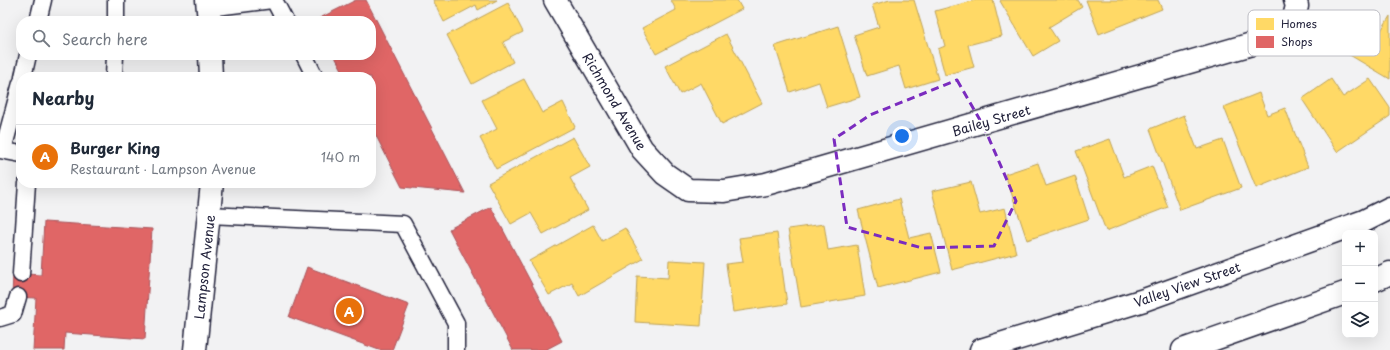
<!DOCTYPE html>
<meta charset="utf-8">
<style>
:root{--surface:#fff;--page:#f2f2f3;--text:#1f2937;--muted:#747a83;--line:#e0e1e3;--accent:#22223b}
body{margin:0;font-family:"Playpen Sans",sans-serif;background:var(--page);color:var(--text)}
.controls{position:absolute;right:12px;bottom:12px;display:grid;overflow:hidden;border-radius:8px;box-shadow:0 4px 16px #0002}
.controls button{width:36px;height:36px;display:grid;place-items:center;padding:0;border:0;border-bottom:1px solid var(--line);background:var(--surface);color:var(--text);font:20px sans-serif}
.you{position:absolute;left:902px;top:136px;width:14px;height:14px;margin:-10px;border:3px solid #fff;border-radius:50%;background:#1a73e8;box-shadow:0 0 0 6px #1a73e833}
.badge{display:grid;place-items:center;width:26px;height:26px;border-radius:50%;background:var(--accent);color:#fff;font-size:13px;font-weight:700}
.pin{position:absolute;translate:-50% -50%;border:2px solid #fff;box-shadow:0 1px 4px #0006}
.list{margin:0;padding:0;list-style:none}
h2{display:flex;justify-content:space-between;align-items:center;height:52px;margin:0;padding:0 16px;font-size:17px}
h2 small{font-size:13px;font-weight:400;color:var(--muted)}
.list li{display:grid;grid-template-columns:26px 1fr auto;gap:12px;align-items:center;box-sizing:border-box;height:64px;padding:0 16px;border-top:1px solid var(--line)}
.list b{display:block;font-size:15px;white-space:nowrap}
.list p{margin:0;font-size:13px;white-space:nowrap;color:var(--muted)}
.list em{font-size:13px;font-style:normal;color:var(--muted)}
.icon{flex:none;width:22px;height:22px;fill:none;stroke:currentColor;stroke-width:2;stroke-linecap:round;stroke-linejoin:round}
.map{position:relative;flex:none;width:1390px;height:350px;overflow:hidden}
.search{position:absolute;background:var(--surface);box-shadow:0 4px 16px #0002;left:16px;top:16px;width:360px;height:44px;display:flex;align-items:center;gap:10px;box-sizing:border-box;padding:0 14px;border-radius:16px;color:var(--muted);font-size:15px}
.panel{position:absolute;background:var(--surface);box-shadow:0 4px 16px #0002;left:16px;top:72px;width:360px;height:116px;border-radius:16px}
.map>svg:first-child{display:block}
.homes{fill:#ffd966;stroke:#bda259}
.shops{fill:#e06666;stroke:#a75259}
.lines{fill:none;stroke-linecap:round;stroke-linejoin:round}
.lane-casing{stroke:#22223b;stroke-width:19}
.street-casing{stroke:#22223b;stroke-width:25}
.secondary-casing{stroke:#22223b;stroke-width:25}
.primary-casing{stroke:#22223b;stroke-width:25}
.lane{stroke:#fff;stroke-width:16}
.street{stroke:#fff;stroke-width:22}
.secondary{stroke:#fff;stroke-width:22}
.primary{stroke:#fff;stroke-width:22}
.marked{fill:none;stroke:#7b2cbf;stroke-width:3;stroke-dasharray:8 5;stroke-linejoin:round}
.labels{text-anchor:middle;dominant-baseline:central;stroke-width:4;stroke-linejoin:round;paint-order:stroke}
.street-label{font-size:13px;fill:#22223b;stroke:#fff}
.key{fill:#fff;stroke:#bdbdc4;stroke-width:1}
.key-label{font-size:11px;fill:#22223b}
</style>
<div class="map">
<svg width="1390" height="350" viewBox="0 0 1390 350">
<rect width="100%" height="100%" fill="#f2f2f3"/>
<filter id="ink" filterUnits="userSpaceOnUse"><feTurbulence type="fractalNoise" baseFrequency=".025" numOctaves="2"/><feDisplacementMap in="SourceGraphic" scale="8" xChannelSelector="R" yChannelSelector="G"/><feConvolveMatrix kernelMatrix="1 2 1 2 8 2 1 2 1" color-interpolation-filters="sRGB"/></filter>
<g filter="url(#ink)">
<path class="homes" d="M433,0h64l-19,10 -2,-5 -32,17z
M671,0h66l5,9 -86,45 -14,-26 34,-18z
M890,0h24l24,79 -32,10 -7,-23 -32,10 -13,-41 25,-8 -7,-22z
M976,0h17l9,36 -34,9 6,22 -29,8 -7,-26 7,-3 -10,-35z
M1001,0h77l4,7 -33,20 9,14 -25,15 -33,-55z
M1086,0h72l4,9 -63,25z
M508,3l15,29 -20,10 10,20 -41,22 -25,-49z
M1390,16v63l-47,-28 16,-25 18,11z
M838,26l22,71 -33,10 -8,-25 -29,10 -15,-46z
M726,34l36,69 -40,21 -21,-41 -21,11 -15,-28z
M524,79l18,34 21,-11 12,25 -79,42 -16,-31 17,-9 -15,-29z
M1331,79l12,18 27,-18 20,29v8l-53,36 -35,-53z
M1259,93l8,22 18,-7 23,59 -52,21 -32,-81z
M1184,115l13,34 26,-9 18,48 -61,22 -30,-81z
M573,137l17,30 -20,11 18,32 -45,24 -12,-21 -20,11 -23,-41z
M1110,139l14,38 28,-11 16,41 -62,24 -30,-80z
M1038,163l8,23 29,-10 14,43 -62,21 -22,-66z
M971,182l9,32 25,-6 11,45 -64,17 -20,-79z
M899,199l10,39 22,-5 10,39 -63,16 -20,-78z
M824,224l4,26 29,-5 8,51 -64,11 -13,-78z
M593,225l9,16 23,-13 18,31 -64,37 -7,-13 -23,12 -20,-34z
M777,233l10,71 -54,8 -7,-48 17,-2 -4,-24z
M669,260l36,2 -4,64 -66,-4 2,-46 31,2z"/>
<path class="shops" d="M356,0h10l99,193 -63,-6 -31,-61v-49h-25l-12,-22h37v-34l-55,-1z
M491,207l71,134 -17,9h-32l-64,-121z
M44,222l108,7 -7,110 -80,-6 -1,17h-31l3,-52 -24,-1 1,-24 28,2z
M307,267l102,38 -17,45h-13l-90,-33z"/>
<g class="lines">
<g class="lane-casing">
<path id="lane" d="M274,0l11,21
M208,8l64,-8
M38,21l5,-21
M116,21v-21
M304,55l11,22
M23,77l5,-22
M114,77l1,-22
M0,150l21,4
M3,150l18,-67
M209,215l194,9 53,99v27
M21,274l6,-91
M0,318l13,-4 5,-17"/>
</g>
<g class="street-casing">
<path id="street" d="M555,0l87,149 23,25 23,16 36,1 42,-7 524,-151 7,-27 -2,-6"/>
</g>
<g class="secondary-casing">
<path id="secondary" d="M207,0l2,21
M210,55l1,22
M195,350l17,-167"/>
</g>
<g class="primary-casing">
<path id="primary" d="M1375,280l15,-7
M981,350l163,-50 220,-79 26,-13
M1183,350l162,-57"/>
</g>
<use href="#lane" class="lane"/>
<use href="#street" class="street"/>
<use href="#secondary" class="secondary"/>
<use href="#primary" class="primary"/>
</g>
</g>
<path class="marked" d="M957,80l27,47 32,74 -22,45 -72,2 -75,-21 -13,-88 36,-24z"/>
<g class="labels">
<g class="street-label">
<text transform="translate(615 101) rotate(59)">Richmond Avenue</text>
<text transform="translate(991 120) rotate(-16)">Bailey Street</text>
<text transform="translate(204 267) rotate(-84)">Lampson Avenue</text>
<text transform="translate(1187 284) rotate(-19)">Valley View Street</text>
</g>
</g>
<rect x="1248" y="10" width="132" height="46" rx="6" class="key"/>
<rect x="1256" y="18" width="18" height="12" fill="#ffd966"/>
<rect x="1256" y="36" width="18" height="12" fill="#e06666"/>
<g class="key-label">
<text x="1281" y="28">Homes</text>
<text x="1281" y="46">Shops</text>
</g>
</svg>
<div class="controls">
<button>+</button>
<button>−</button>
<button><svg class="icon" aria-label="layers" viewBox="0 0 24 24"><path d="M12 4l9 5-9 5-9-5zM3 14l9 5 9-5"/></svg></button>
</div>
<div class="you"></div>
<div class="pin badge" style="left:349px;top:311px;background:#e8710a">A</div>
<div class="search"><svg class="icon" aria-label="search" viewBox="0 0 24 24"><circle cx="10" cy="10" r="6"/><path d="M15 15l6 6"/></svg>Search here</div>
<section class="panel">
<h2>Nearby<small></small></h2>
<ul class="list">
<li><span class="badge" style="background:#e8710a">A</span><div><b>Burger King</b><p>Restaurant · Lampson Avenue</p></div><em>140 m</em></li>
</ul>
</section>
</div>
